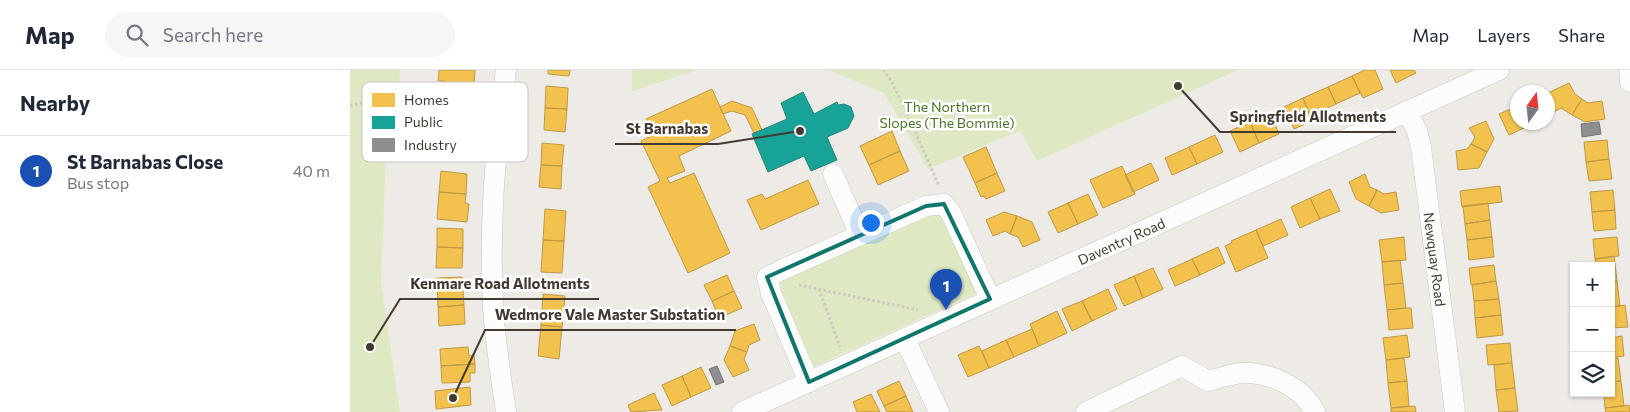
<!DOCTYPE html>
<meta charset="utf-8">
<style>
:root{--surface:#fff;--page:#f6f6f7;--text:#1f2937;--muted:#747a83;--line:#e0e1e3;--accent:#0b8043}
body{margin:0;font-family:Commissioner,sans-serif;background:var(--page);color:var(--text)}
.controls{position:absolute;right:15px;bottom:15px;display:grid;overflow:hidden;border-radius:0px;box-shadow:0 1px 4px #0004}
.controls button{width:45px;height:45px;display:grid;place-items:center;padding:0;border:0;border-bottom:1px solid var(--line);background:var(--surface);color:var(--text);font:25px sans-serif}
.compass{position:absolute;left:1160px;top:15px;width:45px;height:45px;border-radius:50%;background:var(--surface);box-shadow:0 1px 4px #0004;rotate:15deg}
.you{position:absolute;left:520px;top:152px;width:18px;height:18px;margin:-12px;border:4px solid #fff;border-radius:50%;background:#1a73e8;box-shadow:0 0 0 8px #1a73e833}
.badge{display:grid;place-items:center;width:32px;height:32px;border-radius:50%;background:var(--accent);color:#fff;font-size:16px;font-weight:700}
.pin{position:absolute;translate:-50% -41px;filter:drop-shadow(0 1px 2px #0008)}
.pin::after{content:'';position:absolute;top:26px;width:18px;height:15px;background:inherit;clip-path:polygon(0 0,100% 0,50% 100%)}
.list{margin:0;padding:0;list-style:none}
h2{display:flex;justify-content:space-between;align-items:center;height:65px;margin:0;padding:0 20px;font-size:21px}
h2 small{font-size:16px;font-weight:400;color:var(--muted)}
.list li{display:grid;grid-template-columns:32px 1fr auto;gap:15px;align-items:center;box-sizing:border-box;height:70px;padding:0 20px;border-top:1px solid var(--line)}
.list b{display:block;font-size:19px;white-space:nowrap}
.list p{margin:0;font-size:16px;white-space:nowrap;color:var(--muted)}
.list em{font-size:16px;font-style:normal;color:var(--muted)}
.icon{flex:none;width:28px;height:28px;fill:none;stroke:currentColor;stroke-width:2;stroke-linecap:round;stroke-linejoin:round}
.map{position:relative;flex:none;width:1280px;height:342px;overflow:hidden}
header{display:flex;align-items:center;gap:30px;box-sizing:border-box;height:70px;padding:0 25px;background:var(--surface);border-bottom:1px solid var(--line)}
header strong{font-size:24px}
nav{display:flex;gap:28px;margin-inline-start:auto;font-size:18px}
.search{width:350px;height:45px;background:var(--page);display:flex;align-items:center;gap:12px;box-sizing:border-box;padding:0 18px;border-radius:28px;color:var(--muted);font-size:19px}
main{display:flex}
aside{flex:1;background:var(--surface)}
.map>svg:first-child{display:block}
.green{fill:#dee9c4}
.homes{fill:#f2c14e;stroke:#be9946}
.public{fill:#17a398;stroke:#248479}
.industry{fill:#8d8d92;stroke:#777475}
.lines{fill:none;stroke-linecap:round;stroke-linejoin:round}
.minor-casing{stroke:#cac7c2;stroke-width:21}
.path{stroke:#ccc9c5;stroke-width:3;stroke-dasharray:2.5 2.5;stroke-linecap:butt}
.minor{stroke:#fcfcfb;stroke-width:20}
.marked{fill:none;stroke:#0f766e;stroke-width:4;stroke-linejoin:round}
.labels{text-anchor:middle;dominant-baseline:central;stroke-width:5;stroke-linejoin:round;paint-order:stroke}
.park-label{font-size:14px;fill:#497625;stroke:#fff}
.street-label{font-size:14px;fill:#433b32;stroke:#fff}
.key{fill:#fff;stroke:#c7c4c2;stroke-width:1}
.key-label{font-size:14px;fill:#433b32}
.leader{fill:none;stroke:#433b32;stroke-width:2}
.callout-dot{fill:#433b32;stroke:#fff;stroke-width:2}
.callout-label{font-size:15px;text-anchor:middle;font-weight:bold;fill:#433b32;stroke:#fff;stroke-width:5;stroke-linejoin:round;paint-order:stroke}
</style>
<header>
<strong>Map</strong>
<div class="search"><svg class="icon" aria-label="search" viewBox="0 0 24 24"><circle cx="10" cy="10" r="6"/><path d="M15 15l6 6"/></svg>Search here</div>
<nav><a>Map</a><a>Layers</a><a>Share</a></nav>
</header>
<main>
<aside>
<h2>Nearby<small></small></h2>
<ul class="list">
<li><span class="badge" style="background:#1a4fb4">1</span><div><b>St Barnabas Close</b><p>Bus stop</p></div><em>40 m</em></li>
</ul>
</aside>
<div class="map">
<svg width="1280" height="342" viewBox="0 0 1280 342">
<rect width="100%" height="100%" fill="#eeebe6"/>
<path class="green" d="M0,0h50l-2,28 4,34h-15l-6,150 19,130h-50z
M282,0h66l-66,21z
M478,0h410l-201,91 -17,-30 -92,38 -44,-76z
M591,137l36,86 -164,74 -33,-75 2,-11 8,-8z"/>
<path class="homes" d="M89,0h36l-1,15 -29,-2v-2h-7z
M198,0h22l-1,6 -21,-2z
M1015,0h10l8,19 -20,9 -11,-22z
M1040,0h24l2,3 -20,10z
M1002,6l8,17 -24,11 -8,-17z
M1219,13l6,11 7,5 -10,16 -11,-7 -9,5 -4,-10v-10z
M196,16l22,2 -1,21 -22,-1z
M978,17l8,17 -26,12 -7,-18z
M362,19l19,42 -52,25 6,15 -18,7 3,5 24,-10 36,80 -42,20 -40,-86 12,-6 -19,-40 12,-6 -7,-16z
M953,28l9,23 -18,8 -10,-22z
M1232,29l6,4 14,-2 3,18 -20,3 -13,-7z
M382,31l20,7 10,22 -8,3 -9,-18 -13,-4 -9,3 -3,-7z
M1168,36v16h9l1,4 -19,9 -10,-21z
M195,38l22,1 -2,23 -21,-2z
M920,43l9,21 -20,9 -9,-21z
M1136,51l8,18 -7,13 -16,-8 4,-7 -6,-9z
M900,52l9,21 -19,9 -10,-21z
M542,61l8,20 -31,14 -9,-19z
M865,65l8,17 -26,12 -8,-17z
M1257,70l2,19 -23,3 -2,-20z
M192,73l22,2 -2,21 -21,-1z
M1121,74l16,8 -8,16 -21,2 -2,-19 11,-2z
M636,77l11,26 -22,10 -12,-26z
M839,77l8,17 -25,11 -7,-17z
M550,81l9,20 -31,14 -9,-20z
M1259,89l3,20 -23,2 -3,-19z
M801,93l8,17 -26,12 -8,-17z
M191,95l21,1 -1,23 -22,-2z
M772,96l13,28 -32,14 -13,-28z
M91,101l26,3 -1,20 -27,-2z
M647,103l8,18 -19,8 -2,-3 -3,1 -6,-14z
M1015,104l5,13 7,3 -8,16 -13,-7 -7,-17z
M458,110l11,24 -58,26 -14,-30 15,-6 3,5z
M1150,116l2,16 -40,5 -2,-16z
M980,119l10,22 -20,8 -10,-21z
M1027,120l7,4 12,-2 3,18 -18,3 -12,-7z
M1263,120l2,20 -23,2 -2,-20z
M89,122l27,2 -1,9 4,1 -2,18 -30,-3z
M738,124l10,21 -20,9 -10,-21z
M960,128l10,21 -20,9 -9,-21z
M718,133l10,21 -20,9 -10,-21z
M1138,133l2,17 -25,4 -2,-18z
M195,139l21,2 -2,30 -21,-1z
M1265,140l1,19 -22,2 -2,-19z
M654,142l13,4 -7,18 -5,-3 -12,5 -7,-16z
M667,146l15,6 8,18 -17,7 -5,-10 -8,-3z
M931,149l7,16 -25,11 -7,-16z
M1140,150l2,17 -25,3 -2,-16z
M87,158l26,1v19l-26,-1z
M906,160l12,28 -32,14 -11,-26 7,-3 -1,-2z
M1054,167l2,23 -24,2 -3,-22z
M1142,167l2,20 -25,3 -2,-20z
M1267,167l2,19 -24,3 -2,-20z
M193,170l21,1 -2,32 -21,-1z
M87,177l26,1 -1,20h-26z
M868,177l7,16 -25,12 -8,-16z
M1264,186l3,25 -6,1v-16h-15l-1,-7z
M842,189l8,16 -25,11 -7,-16z
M1050,190l3,23 -19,2 -2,-23z
M1144,195l2,16 -25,4 -2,-17z
M803,198l10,21 -20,9 -9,-22z
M377,205l7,16 -22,10 -8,-16z
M784,206l9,22 -19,8 -10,-21z
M112,207l2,28 -26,2 -1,-29z
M1146,211l3,18 -25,2 -2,-16z
M1267,211l3,25 -9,1v-25z
M1053,213l3,25 -19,2 -3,-25z
M758,219l9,20 -25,12 -10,-20z
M384,221l8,17 -23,10 -7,-17z
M193,224l22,2 -3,31 -21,-2z
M1149,229l2,16 -26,3 -1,-17z
M732,231l10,20 -20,10 -10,-22z
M114,235l1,19 -26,2 -1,-19z
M1275,235l3,22 -17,1v-21z
M1056,238h5l2,20 -24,2 -2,-20z
M707,241l10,22 -28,13 -9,-22z
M1151,245l2,20 -26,3 -2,-20z
M404,254l6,16 -11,5 -2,7 -17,-6 5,-15z
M191,255l21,2 -3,32 -21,-3z
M682,259l7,17 -25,11 -8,-17z
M1057,265l3,22 -24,3 -3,-22z
M1272,266l2,20 -13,2v-20z
M656,270l8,17 -25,11 -7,-17z
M1160,273l2,20 -24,2 -2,-20z
M380,276l17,6 -3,7 5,11 -16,7 -9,-17z
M629,276l10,22 -21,9 -10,-22z
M118,277l1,9 5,-1 1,9 -34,2 -1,-17z
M1054,288l3,23 -19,2 -2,-23z
M1261,288h7l3,23 -10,1z
M1162,293l3,25 -19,2 -2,-25z
M125,294v9h-5v9l-28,1 -1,-17z
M351,297l10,21 -20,9 -9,-21z
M332,306l9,21 -19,9 -10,-21z
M549,311l7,15 -22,10 -7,-15z
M1057,311l2,25 -18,2 -3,-25z
M1271,311l3,25 -19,2 -1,-15h7v-11z
M120,317l1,18 -35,4 -1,-18z
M1165,318l3,23 -19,1 -3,-22z
M304,323l8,17 -31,2 -3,-7z
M521,324l9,18h-23l-4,-10z
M556,326l7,16h-26l-3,-6z
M1279,335l1,7h-24l-1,-4z
M1065,336l1,6h-25v-4z"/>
<path class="public" d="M453,22l11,22 23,-12 1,3 6,-1 7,3 3,9 -6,12 -21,9 10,23 -26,11 -7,-15 -36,16 -16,-38 35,-15 -6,-16z"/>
<path class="industry" d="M1249,52l2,12 -19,3 -1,-13z
M367,296l7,16 -8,3 -7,-16z"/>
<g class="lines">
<g class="minor-casing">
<g id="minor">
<path d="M156,0c-11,73 -17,162 -13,236 2,35 8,71 13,106"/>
<path d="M1279,0l1,12"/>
<path id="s1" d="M1057,41l10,20 4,16 34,265"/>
<path d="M483,104l27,61"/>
<path d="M555,269l34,73"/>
<path d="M459,312l-38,-89 -4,-16 19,-9 140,-62 18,-2 7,9 39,86"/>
<path id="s2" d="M392,342l757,-342"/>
<path d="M736,342l96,-46 26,15c13,-3 30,-10 43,-8 24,2 53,16 64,39"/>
</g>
</g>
<path class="path" d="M533,0l7,9 14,27 35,80
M0,35l70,-10 63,-5
M449,215l119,25
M469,219l21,58"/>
<use href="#minor" class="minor"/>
</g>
<path class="marked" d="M594,134l46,95 -181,83 -42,-105 159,-71z"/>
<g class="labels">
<g class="park-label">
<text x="597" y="36">The Northern<tspan x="597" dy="16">Slopes (The Bommie)</tspan></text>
</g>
<g class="street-label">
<text stroke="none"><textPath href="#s2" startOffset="416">Daventry Road</textPath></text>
<text stroke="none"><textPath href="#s1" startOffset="152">Newquay Road</textPath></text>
</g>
</g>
<rect x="12" y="12" width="166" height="80" rx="8" class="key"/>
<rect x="22" y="23" width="23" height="14" fill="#f2c14e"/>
<rect x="22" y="46" width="23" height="13" fill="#17a398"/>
<rect x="22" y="68" width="23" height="14" fill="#8d8d92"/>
<g class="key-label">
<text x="54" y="35">Homes</text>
<text x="54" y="57">Public</text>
<text x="54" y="80">Industry</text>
</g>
<path class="leader" d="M828 16L870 62H1046M450 61L368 74H265M20 277L50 229H249M103 328L135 260H386"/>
<g class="callout-dot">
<circle cx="828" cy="16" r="5"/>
<circle cx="450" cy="61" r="5"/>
<circle cx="20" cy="277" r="5"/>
<circle cx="103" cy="328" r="5"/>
</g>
<g class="callout-label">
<text x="958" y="52">Springfield Allotments</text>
<text x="317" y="64">St Barnabas</text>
<text x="150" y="219">Kenmare Road Allotments</text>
<text x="260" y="250">Wedmore Vale Master Substation</text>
</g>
</svg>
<div class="controls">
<button>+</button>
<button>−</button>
<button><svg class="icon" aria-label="layers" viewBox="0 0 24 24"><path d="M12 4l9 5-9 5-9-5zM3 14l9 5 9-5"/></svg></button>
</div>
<svg class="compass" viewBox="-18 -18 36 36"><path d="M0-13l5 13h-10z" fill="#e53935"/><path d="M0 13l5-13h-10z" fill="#747a83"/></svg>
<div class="you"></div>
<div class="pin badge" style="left:596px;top:240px;background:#1a4fb4">1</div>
</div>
</main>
